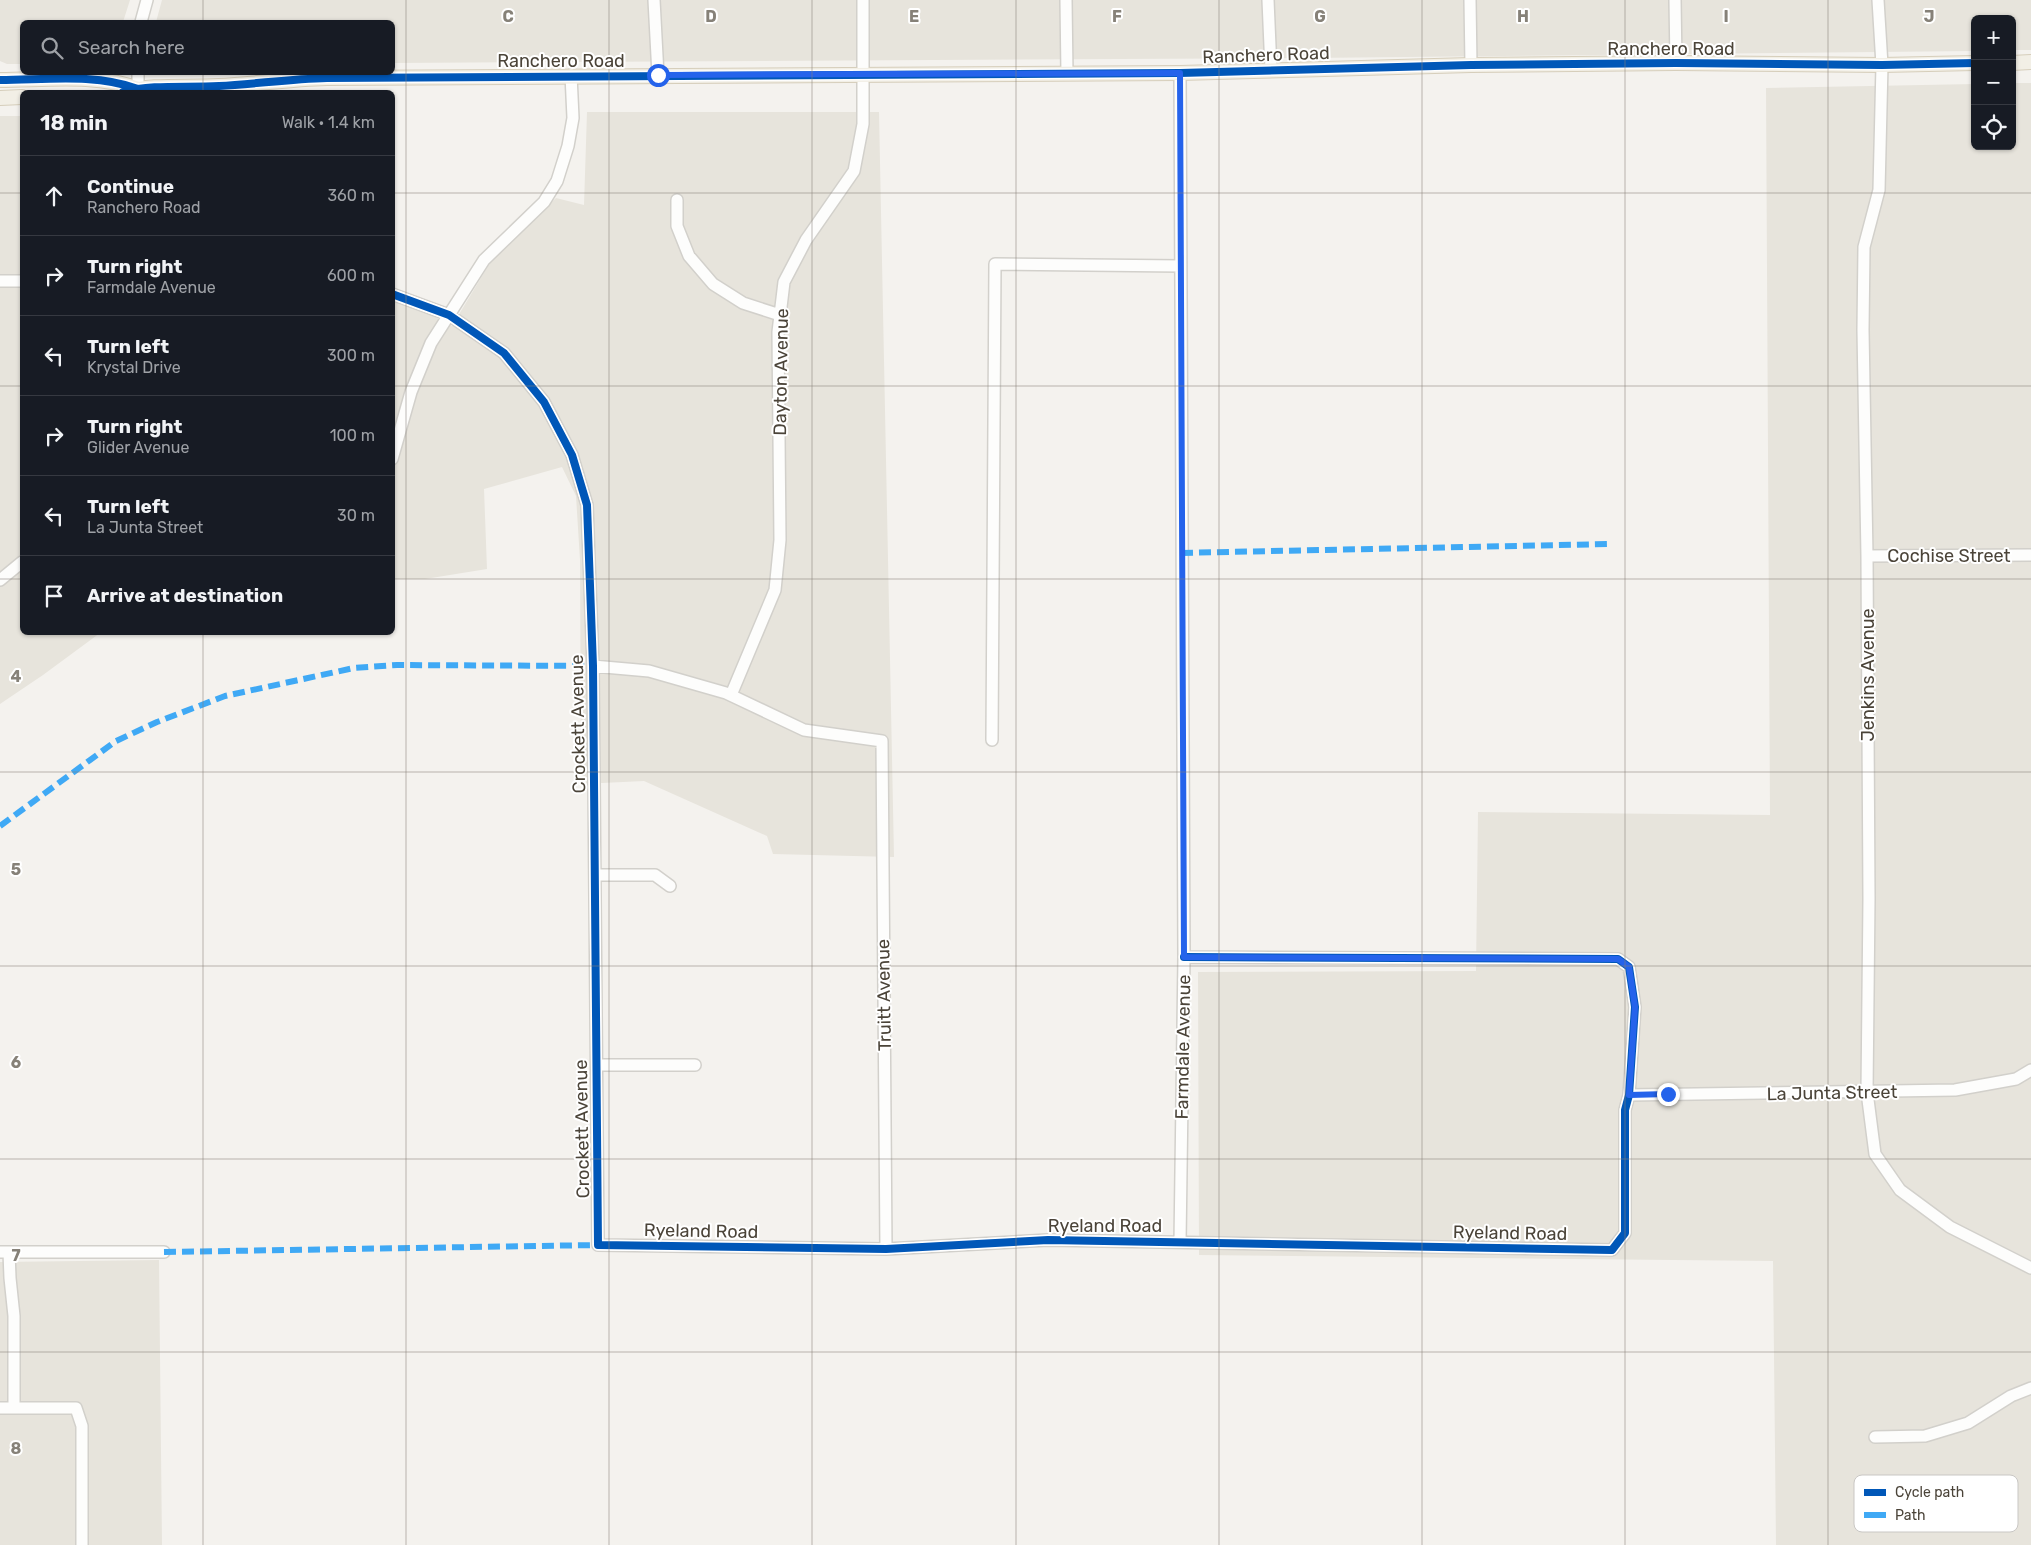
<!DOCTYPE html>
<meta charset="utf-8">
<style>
:root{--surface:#171b24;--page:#20242c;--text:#f1f3f6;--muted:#9ea1a6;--line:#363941}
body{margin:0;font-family:Rubik,sans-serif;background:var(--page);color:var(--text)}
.controls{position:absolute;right:15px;top:15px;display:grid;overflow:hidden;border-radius:8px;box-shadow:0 1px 4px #0004}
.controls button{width:45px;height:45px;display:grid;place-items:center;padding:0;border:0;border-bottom:1px solid var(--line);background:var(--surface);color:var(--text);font:25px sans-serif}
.stop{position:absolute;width:15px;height:15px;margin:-11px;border:4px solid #2563eb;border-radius:50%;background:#fff}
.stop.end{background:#2563eb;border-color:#fff;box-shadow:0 1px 5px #0008}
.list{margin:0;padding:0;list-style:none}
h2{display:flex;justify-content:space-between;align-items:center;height:65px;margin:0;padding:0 20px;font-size:21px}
h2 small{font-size:16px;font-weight:400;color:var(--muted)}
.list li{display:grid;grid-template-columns:32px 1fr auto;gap:15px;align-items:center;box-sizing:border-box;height:80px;padding:0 20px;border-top:1px solid var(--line)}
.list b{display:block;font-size:19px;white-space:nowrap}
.list p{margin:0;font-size:16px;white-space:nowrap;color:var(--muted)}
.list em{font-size:16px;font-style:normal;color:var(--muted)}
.icon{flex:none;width:28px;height:28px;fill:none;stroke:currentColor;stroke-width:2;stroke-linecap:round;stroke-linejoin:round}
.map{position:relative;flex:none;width:2031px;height:1545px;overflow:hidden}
.search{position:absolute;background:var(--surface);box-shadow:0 1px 4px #0004;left:20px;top:20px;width:375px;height:55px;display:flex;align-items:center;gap:12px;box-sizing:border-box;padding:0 18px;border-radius:8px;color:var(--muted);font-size:19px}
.panel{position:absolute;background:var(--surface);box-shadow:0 1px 4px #0004;left:20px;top:90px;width:375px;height:545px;border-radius:8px}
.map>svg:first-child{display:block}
.residential{fill:#e7e4dc}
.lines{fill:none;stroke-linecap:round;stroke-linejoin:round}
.minor-casing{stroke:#d2d0cb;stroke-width:14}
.major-casing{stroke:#d6cebb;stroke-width:16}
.minor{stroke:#fdfdfc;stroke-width:11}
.major{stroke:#f2efe6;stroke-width:14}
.quiet{stroke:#3fa9f5;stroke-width:6;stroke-dasharray:12 6;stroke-linecap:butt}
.cycleway-casing{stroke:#fff;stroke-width:11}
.cycleway{stroke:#0057b8;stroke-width:8}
.route{stroke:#2563eb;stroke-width:6}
.grid{fill:none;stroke:#868178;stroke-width:1;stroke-opacity:0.55}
.labels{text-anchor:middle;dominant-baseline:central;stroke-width:4;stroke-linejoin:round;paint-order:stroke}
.street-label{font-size:18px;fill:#4b4439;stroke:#fff}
.key{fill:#fff;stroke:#c9c7c4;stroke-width:1}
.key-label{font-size:14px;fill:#4b4439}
.grid-label{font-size:16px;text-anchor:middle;font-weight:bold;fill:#868178;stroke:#fff;stroke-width:4;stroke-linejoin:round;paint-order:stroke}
</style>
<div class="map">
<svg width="2031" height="1545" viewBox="0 0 2031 1545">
<rect width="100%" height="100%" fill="#f4f2ee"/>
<path class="residential" d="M0,0h130l-7,22h-101v42h-15l-7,-3z
M162,0h1869v50h-19v-31h-37v32l-666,7 -916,5 -1,-41h-236z
M2012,83h19v1462h-255l-3,-284 -574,-6 -1,-283 278,-1 2,-159 292,3 -4,-727 209,-4v62h37z
M587,112h292l15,745 -121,-3 -6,-18 -123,-55 -63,3 -1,-224 -4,-64 -14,-29 -78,22 3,80 -62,10h-32l-1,-281 17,5 43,23 44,-73 60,-55 28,7z
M0,116h22v516l78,1 -57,42 -43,29z
M159,1260l3,285h-162v-283z"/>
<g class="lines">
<g class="minor-casing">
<path id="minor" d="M654,0l4,75
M1066,0l1,74
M1268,0l3,70
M1470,0l1,65
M1675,0l1,63
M1878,0l4,65 -3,125 -15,57 -1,83 4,226 2,343 -2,193 8,62 25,36 50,37 81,41
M141,22l6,-22
M1180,73l4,884 -4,285
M138,92v-20
M677,200v26l12,30 24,28 30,19 37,12
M0,281h22
M392,294l57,21 55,38 40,49 28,53 15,50 6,161 5,579 288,4 162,-9 564,10 13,-17v-123l4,-15 6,-88 -6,-40 -11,-8 -434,-2
M392,459l19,-67 20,-49 53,-83 60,-58 13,-21 11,-35 5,-28 -2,-43
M1867,556l164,-1
M0,580l22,-18
M593,666l56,5 77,22 78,37 78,11 4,508
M731,695l44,-105 5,-50 -2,-208 6,-50 22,-42 48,-69 9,-47v-124
M992,740l3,-476 186,2
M595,875h60l15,11
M597,1065h98
M1629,1095l326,-5 61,-11 15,-9
M0,1252h164
M9,1252l1,26 4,38v92
M0,1408h76l6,18v119
M1875,1437l50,-1 43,-13 43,-27 20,-8"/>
</g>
<g class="major-casing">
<path id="major" d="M2012,63l19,-1
M0,80c45,0 95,-7 138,9
M123,92c31,-8 64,-4 96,-6 36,-2 72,-7 108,-8l853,-5 291,-8 205,-2 206,2 93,-2
M0,98l22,-1"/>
</g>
<use href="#minor" class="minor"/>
<use href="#major" class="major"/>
<path class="quiet" d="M1181,553l426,-9
M0,826l116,-85 41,-19 68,-26 129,-28 43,-3 196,1
M164,1252l434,-7"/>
<g class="cycleway-casing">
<path id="cycleway" d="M0,80c45,0 95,-7 138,9
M123,92c31,-8 64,-4 96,-6 36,-2 72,-7 108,-8l853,-5 291,-8 205,-2 206,2 93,-2
M392,294l57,21 55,38 40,49 28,53 15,50 6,161 5,579 288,4 162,-9 564,10 13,-17v-123l4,-15 6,-88 -6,-40 -11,-8 -434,-2"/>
</g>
<use href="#cycleway" class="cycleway"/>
</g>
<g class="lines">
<path class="route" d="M658,75l522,-2 4,884 434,2 11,8 6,40 -6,88 39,-1"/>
</g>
<path class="grid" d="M203,0v22M406,0v1545M609,0v1545M812,0v1545M1016,0v1545M1219,0v1545M1422,0v1545M1625,0v1545M1828,0v1545M203,72v20M0,193h22M392,193h1639M0,386h22M392,386h1639M0,579h22M392,579h1639M203,632v913M0,772h2031M0,966h2031M0,1159h2031M0,1352h2031"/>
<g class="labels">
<g class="street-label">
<text x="1671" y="49">Ranchero Road</text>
<text transform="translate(1266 55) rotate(-2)">Ranchero Road</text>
<text x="561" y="61">Ranchero Road</text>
<text transform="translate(781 372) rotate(-89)">Dayton Avenue</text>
<text x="1949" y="556">Cochise Street</text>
<text transform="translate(1868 675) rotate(-90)">Jenkins Avenue</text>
<text transform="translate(578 724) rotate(-91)">Crockett Avenue</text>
<text transform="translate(884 995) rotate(-91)">Truitt Avenue</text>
<text transform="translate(1183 1047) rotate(-89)">Farmdale Avenue</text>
<text transform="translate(1832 1093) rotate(-1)">La Junta Street</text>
<text transform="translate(582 1129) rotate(-91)">Crockett Avenue</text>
<text x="1105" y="1226">Ryeland Road</text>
<text transform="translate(701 1231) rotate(1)">Ryeland Road</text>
<text transform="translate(1510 1233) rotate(1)">Ryeland Road</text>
</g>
</g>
<rect x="1854" y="1475" width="164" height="57" rx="8" class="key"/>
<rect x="1864" y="1489" width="22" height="7" fill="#0057b8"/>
<rect x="1864" y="1512" width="22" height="6" fill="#3fa9f5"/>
<g class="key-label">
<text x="1895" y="1497">Cycle path</text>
<text x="1895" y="1520">Path</text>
</g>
<g class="grid-label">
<text x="508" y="22">C</text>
<text x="711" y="22">D</text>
<text x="914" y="22">E</text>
<text x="1117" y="22">F</text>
<text x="1320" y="22">G</text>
<text x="1523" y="22">H</text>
<text x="1726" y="22">I</text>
<text x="1929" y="22">J</text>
<text x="16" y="682">4</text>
<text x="16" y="875">5</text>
<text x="16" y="1068">6</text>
<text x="16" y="1261">7</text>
<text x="16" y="1454">8</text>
</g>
</svg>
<div class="controls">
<button>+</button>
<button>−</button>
<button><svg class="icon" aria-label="locate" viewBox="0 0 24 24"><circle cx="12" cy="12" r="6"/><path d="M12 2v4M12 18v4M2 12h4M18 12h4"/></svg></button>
</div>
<div class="stop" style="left:658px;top:75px"></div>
<div class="stop end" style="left:1668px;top:1094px"></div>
<div class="search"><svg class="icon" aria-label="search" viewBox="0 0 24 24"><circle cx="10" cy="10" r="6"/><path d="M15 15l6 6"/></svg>Search here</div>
<section class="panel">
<h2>18 min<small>Walk · 1.4 km</small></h2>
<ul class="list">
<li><svg class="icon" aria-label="ahead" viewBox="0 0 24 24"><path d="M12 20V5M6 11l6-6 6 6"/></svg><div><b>Continue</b><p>Ranchero Road</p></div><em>360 m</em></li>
<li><svg class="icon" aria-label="right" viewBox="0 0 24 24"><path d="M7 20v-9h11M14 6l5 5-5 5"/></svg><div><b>Turn right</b><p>Farmdale Avenue</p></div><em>600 m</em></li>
<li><svg class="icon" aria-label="left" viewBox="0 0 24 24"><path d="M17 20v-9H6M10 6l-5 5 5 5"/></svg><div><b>Turn left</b><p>Krystal Drive</p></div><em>300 m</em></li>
<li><svg class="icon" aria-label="right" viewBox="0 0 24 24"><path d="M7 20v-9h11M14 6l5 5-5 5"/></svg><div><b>Turn right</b><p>Glider Avenue</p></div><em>100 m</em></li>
<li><svg class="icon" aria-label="left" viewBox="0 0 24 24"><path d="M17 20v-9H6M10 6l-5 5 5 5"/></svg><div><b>Turn left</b><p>La Junta Street</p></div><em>30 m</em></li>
<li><svg class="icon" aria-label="arrive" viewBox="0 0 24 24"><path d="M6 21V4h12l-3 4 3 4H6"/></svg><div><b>Arrive at destination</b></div></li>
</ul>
</section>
</div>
